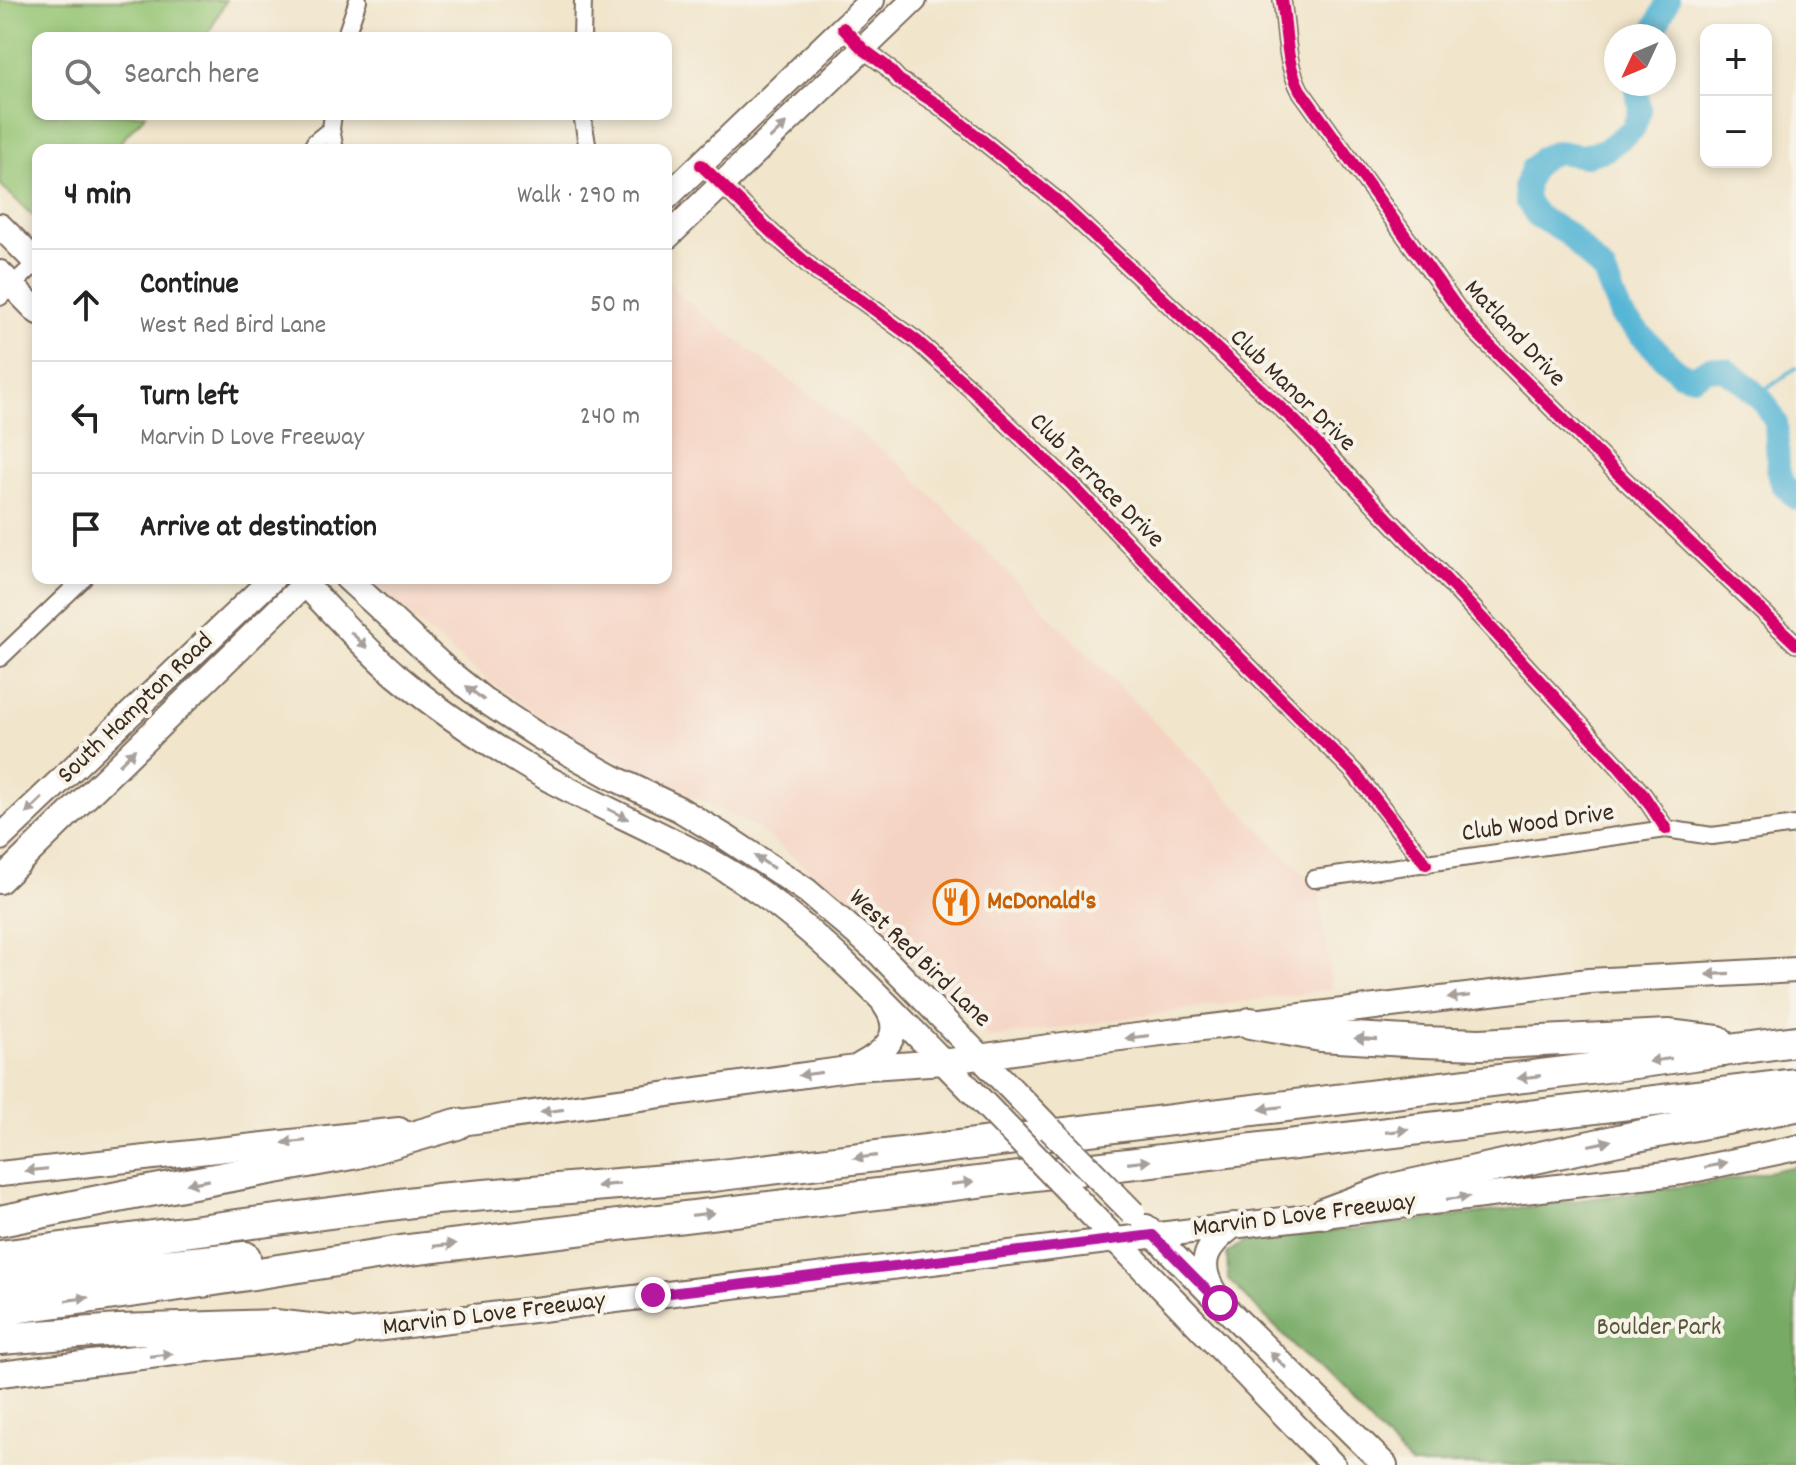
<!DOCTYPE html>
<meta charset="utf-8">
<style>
:root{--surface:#fff;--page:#f2f2f2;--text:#222;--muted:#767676;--line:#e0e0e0}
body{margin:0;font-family:Dekko,sans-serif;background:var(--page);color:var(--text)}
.controls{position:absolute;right:24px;top:24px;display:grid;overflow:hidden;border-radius:16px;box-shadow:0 4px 12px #0003}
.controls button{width:72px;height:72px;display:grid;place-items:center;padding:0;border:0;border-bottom:2px solid var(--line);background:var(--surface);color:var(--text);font:40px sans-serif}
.compass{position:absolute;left:1604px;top:24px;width:72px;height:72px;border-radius:50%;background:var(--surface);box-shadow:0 4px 12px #0003;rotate:226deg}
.stop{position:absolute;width:24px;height:24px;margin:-18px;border:6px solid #b5179e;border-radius:50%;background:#fff}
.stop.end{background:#b5179e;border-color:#fff;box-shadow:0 2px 8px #0008}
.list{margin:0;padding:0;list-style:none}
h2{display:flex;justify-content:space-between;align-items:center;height:104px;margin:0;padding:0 32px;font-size:34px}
h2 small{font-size:26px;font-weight:400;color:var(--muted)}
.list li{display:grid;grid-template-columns:52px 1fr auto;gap:24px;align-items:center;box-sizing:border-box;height:112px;padding:0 32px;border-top:2px solid var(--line)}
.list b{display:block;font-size:30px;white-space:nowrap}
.list p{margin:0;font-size:26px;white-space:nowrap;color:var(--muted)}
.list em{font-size:26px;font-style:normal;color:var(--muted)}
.icon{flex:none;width:44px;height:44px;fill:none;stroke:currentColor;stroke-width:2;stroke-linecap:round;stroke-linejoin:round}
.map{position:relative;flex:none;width:1796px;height:1465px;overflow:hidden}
.search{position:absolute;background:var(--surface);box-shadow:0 4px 12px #0003;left:32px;top:32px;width:640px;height:88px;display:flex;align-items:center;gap:20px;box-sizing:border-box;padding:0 28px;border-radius:16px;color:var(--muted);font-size:30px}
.panel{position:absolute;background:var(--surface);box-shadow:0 4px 12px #0003;left:32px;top:144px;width:640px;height:440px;border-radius:16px}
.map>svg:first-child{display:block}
.built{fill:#f5d3c2}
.green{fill:#94c473;stroke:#687748;stroke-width:2}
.forest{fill:#77aa65;stroke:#596a42;stroke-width:2}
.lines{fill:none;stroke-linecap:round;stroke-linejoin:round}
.stream{stroke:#56b6d5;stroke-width:4}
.river{stroke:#56b6d5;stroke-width:24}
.street-casing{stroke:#7b6b5b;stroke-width:20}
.secondary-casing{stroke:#7b6b5b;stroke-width:28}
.highway-casing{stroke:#7b6b5b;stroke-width:34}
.street{stroke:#fff;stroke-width:16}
.secondary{stroke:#fff;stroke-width:24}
.highway{stroke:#fff;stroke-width:30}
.secondary-bridge-casing{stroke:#7b6b5b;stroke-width:28;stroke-linecap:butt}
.secondary-bridge{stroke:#fff;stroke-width:24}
.cycleway-casing{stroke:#f7f3e8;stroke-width:17}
.cycleway{stroke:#d6006c;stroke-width:12}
.oneway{fill:#a79f9a}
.route{stroke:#b5179e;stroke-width:10}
.labels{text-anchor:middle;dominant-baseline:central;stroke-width:8;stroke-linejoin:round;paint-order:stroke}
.street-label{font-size:26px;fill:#3b2a1e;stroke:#f7f3e8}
.food-label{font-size:26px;font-weight:bold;fill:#c56008;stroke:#f7f3e8;text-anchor:start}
.park-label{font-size:26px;fill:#565838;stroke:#f7f3e8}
</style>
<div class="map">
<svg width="1796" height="1465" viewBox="0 0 1796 1465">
<rect width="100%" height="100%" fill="#f7f3e8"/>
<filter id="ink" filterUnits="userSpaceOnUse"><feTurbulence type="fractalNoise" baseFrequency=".0125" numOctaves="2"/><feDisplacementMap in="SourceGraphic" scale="16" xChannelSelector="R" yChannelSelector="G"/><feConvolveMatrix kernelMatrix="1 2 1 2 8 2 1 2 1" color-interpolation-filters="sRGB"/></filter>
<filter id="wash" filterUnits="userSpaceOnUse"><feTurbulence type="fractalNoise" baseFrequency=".006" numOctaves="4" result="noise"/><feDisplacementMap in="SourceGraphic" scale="32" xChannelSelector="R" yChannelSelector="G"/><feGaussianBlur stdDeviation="1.8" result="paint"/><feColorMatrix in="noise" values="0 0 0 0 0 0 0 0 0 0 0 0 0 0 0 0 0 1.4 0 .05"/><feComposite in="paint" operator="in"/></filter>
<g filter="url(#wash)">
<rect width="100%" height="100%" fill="#f1e5cb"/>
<path class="built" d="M666,278l19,22 219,167 415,423 13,99 -343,49 -122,-121 -111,-90 -191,-92 -98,-70 -101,-87h300z"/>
<path class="green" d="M0,0h226l-20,38h-168v76h108l-33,36h-75v66l-3,2 -35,-34z"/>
<path class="forest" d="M1796,1166v299h-384l-184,-186 -1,-26 21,-14 118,-11 358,-47z"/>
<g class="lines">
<path class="stream" d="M1757,396l39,-28"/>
<path class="river" d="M1652,36l16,-36
M1635,84l5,26 -7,19 -26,20 -23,7 -27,-4 -13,5 -12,12 -6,17 1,14 10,16 31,18 36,38 17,43 58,58 14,4 16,-9 17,2 18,13 20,19 12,20 2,46 4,15 14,15"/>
</g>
</g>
<g filter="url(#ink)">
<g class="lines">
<g class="street-casing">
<path id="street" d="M1282,0c5,31 3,61 18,90l160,222 16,20 137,137 183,175
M843,28l20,21 23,17 13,14 38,24 118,95 240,222 162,170 163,177 24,28 22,33
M345,38l13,-38
M582,38l1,-38
M333,114l-2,15 4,21
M582,114l6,36
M311,150l4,-8 16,-13
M701,165l72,69 45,39 43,27 56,41 55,49 101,96 112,117 170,170 71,91
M0,297l36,-34
M0,658l84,-80
M1314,879l352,-50 46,7 84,-11"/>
</g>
<g class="secondary-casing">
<path id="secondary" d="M666,198l206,-198
M0,226l38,38
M666,238l248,-238
M0,273l38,39
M299,578c33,33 63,68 98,98 47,39 98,72 150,102 72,40 152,69 218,118 75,55 141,129 207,195
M347,578l102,94 35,28 56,37 72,40 67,32 48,29 80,53 71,61 172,177
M0,838l273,-260
M0,881l311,-303
M859,1066c26,-14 47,-32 26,-61
M440,1126l415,-58 88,-6 120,-17 526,-64 207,-11
M0,1174l399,-44
M1059,1181l274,284
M1146,1227l74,76 165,162
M1215,1294c-20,-32 -8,-49 19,-69
M0,1374l1683,-202 113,-24"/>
</g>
<g class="highway-casing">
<path id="highway" d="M1250,1023l71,13 102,6 57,2 188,-9 50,6
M1325,1213l62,-23 250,-54 159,-30
M0,1221l128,-26 229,-42 100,-29
M0,1256l437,-57 276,-23 893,-109 190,-26
M0,1281l245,-24
M0,1310l202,-28 199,-31 1395,-167
M0,1339l119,-9 156,-5 70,8"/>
</g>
<use href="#street" class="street"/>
<use href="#secondary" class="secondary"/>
<use href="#highway" class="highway"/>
<g class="secondary-bridge-casing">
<path id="secondary-bridge" d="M972,1091l87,90
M1050,1129l83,84"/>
</g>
<use href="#secondary-bridge" class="secondary-bridge"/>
<g class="cycleway-casing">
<path id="cycleway" d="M1282,0c5,31 3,61 18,90l160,222 16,20 137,137 183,175
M843,28l20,21 23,17 13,14 38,24 118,95 240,222 162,170 163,177 24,28 22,33
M701,165l72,69 45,39 43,27 56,41 55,49 101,96 112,117 170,170 71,91"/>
</g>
<use href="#cycleway" class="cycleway"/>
</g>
<defs><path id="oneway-solid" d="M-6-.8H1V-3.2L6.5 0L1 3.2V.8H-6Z" transform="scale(2)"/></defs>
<g class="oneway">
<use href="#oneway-solid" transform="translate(778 131) rotate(-44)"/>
<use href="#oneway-solid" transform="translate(359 640) rotate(44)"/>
<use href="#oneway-solid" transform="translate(475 693) rotate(-142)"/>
<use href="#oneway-solid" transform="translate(127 757) rotate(-44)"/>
<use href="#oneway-solid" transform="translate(34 806) rotate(136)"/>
<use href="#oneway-solid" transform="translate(618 814) rotate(27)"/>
<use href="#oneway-solid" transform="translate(764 862) rotate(-147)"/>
<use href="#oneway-solid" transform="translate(1718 974) rotate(177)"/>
<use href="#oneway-solid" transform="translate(1459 997) rotate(173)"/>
<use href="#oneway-solid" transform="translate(1137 1037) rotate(173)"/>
<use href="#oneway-solid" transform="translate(1366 1039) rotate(-177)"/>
<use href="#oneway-solid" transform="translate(1660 1060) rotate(172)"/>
<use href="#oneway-solid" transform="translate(810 1074) rotate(172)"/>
<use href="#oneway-solid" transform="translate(1529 1077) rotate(173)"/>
<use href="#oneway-solid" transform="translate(1271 1108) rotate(173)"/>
<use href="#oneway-solid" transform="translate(552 1111) rotate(172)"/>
<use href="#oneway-solid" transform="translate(1397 1131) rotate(-7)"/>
<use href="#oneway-solid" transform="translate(294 1142) rotate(174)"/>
<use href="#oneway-solid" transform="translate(1600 1143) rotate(-12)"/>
<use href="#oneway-solid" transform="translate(865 1157) rotate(173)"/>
<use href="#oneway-solid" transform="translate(1139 1162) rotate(-7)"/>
<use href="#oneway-solid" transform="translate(1716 1165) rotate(-12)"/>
<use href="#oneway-solid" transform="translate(36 1170) rotate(174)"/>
<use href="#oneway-solid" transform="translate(198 1182) rotate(170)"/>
<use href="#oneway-solid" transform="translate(962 1183) rotate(-7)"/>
<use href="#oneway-solid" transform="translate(608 1185) rotate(175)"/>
<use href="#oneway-solid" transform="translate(1458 1198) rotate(-7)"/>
<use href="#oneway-solid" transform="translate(703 1214) rotate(-7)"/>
<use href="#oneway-solid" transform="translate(445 1245) rotate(-7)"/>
<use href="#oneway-solid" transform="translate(77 1299) rotate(-8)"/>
<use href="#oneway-solid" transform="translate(161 1355) rotate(-7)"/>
<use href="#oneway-solid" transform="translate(1278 1360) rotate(-135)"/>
</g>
</g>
<g class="lines" filter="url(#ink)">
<path class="route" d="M653,1295l500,-60 67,68"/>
</g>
<defs>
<g id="restaurant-ring" transform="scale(2.3)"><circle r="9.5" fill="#f7f3e8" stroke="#e8710a" stroke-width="1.5"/><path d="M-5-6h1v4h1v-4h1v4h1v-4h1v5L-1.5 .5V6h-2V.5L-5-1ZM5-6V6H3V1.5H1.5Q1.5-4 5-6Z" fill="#e8710a"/></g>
</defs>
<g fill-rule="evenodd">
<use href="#restaurant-ring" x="956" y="902"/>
</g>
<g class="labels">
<g class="street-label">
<text transform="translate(1514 334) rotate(47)">Matland Drive</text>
<text transform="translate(1292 391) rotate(44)">Club Manor Drive</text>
<text transform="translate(1096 481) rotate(45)">Club Terrace Drive</text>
<text transform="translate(136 709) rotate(-44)">South Hampton Road</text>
<text transform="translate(1538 824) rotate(-8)">Club Wood Drive</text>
<text transform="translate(919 959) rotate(44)">West Red Bird Lane</text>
<text transform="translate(1304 1216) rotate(-7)">Marvin D Love Freeway</text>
<text transform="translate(494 1315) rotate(-7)">Marvin D Love Freeway</text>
</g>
<g class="food-label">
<text x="987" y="902">McDonald's</text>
</g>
<g class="park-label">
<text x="1659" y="1328">Boulder Park</text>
</g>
</g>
</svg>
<div class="controls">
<button>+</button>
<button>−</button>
</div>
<svg class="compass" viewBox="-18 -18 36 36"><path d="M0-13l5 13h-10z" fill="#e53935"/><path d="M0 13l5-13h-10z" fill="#767676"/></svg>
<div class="stop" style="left:1220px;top:1303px"></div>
<div class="stop end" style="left:653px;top:1295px"></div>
<div class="search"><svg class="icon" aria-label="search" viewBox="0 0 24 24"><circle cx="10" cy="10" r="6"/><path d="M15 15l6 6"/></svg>Search here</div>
<section class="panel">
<h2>4 min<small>Walk · 290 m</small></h2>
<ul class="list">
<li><svg class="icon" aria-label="ahead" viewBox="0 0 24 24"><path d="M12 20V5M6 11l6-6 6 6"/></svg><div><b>Continue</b><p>West Red Bird Lane</p></div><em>50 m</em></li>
<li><svg class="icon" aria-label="left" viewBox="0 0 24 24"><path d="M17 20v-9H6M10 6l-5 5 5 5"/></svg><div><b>Turn left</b><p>Marvin D Love Freeway</p></div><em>240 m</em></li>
<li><svg class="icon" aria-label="arrive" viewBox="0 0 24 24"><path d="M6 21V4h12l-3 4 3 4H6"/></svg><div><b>Arrive at destination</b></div></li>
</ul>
</section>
</div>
